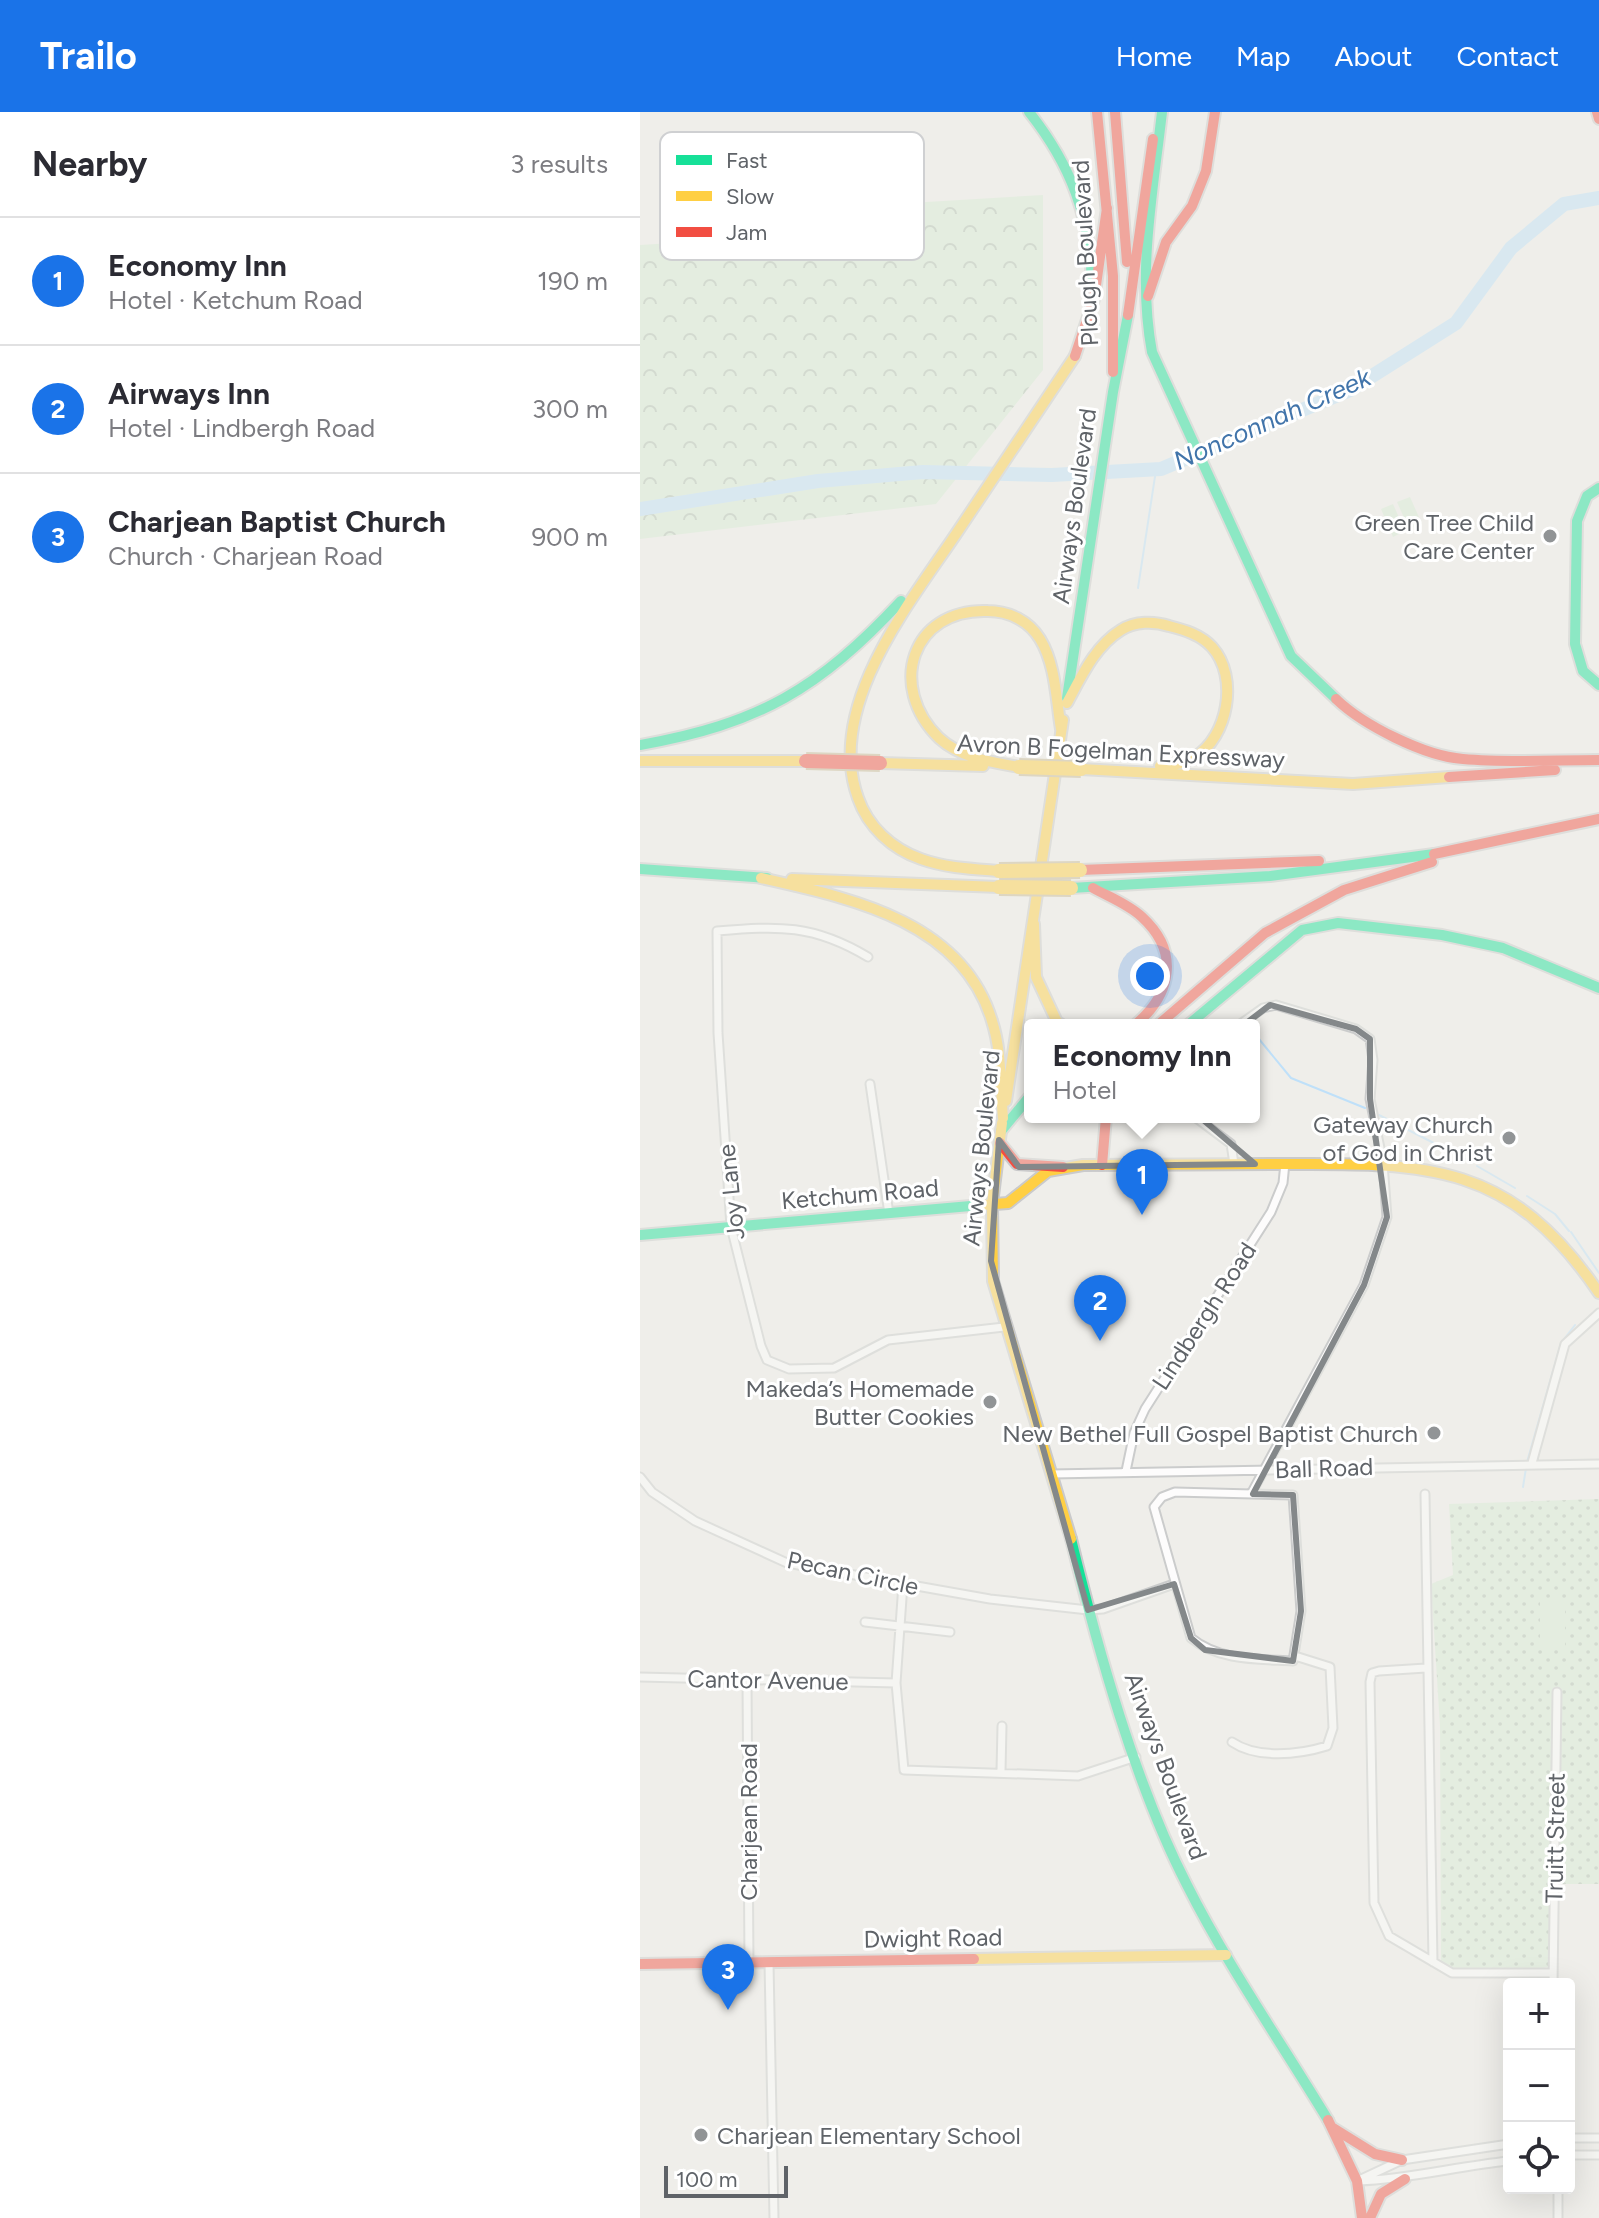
<!DOCTYPE html>
<meta charset="utf-8">
<style>
:root{--surface:#fff;--page:#f2f2f3;--text:#2b2b33;--muted:#7c7c81;--line:#e1e1e2;--accent:#1a73e8}
body{margin:0;font-family:Figtree,sans-serif;background:var(--page);color:var(--text)}
.controls{position:absolute;right:24px;bottom:24px;display:grid;overflow:hidden;border-radius:8px;box-shadow:0 8px 32px #0002}
.controls button{width:72px;height:72px;display:grid;place-items:center;padding:0;border:0;border-bottom:2px solid var(--line);background:var(--surface);color:var(--text);font:40px sans-serif}
.scale{position:absolute;left:24px;bottom:20px;width:124px;box-sizing:border-box;padding-left:8px;border:4px solid #5f6368;border-top:0;font-size:22px;line-height:28px;white-space:nowrap;color:#5f6368;-webkit-text-stroke:6px #fff;paint-order:stroke}
.you{position:absolute;left:510px;top:864px;width:28px;height:28px;margin:-20px;border:6px solid #fff;border-radius:50%;background:#1a73e8;box-shadow:0 0 0 12px #1a73e833}
.badge{display:grid;place-items:center;width:52px;height:52px;border-radius:50%;background:var(--accent);color:#fff;font-size:26px;font-weight:700}
.pin{position:absolute;translate:-50% -66px;filter:drop-shadow(0 2px 4px #0008)}
.pin::after{content:'';position:absolute;top:42px;width:28px;height:24px;background:inherit;clip-path:polygon(0 0,100% 0,50% 100%)}
.popup{position:absolute;left:384px;top:907px;width:236px;height:104px;box-sizing:border-box;display:grid;place-content:center;border-radius:8px;background:var(--surface);filter:drop-shadow(0 2px 6px #0005);font-size:26px;white-space:nowrap;color:var(--muted)}
.popup b{font-size:30px;color:var(--text)}
.popup::after{content:'';position:absolute;left:50%;top:100%;margin-left:-16px;border:16px solid transparent;border-top-color:var(--surface)}
.list{margin:0;padding:0;list-style:none}
h2{display:flex;justify-content:space-between;align-items:center;height:104px;margin:0;padding:0 32px;font-size:34px}
h2 small{font-size:26px;font-weight:400;color:var(--muted)}
.list li{display:grid;grid-template-columns:52px 1fr auto;gap:24px;align-items:center;box-sizing:border-box;height:128px;padding:0 32px;border-top:2px solid var(--line)}
.list b{display:block;font-size:30px;white-space:nowrap}
.list p{margin:0;font-size:26px;white-space:nowrap;color:var(--muted)}
.list em{font-size:26px;font-style:normal;color:var(--muted)}
.icon{flex:none;width:44px;height:44px;fill:none;stroke:currentColor;stroke-width:2;stroke-linecap:round;stroke-linejoin:round}
.map{position:relative;flex:none;width:959px;height:2106px;overflow:hidden}
header{display:flex;align-items:center;gap:48px;box-sizing:border-box;height:112px;padding:0 40px;background:var(--accent);color:#fff}
header strong{font-size:38px}
nav{display:flex;gap:44px;margin-inline-start:auto;font-size:28px}
main{display:flex}
aside{flex:1;background:var(--surface)}
.map>svg:first-child{display:block}
.grass{fill:url(#grass-dots)}
.forest{fill:url(#forest-crowns)}
.park{fill:#d8ebd6}
.lines{fill:none;stroke-linecap:round;stroke-linejoin:round}
.stream{stroke:#bfe0f9;stroke-width:2}
.river{stroke:#bfe0f9;stroke-width:14}
.street-casing{stroke:#cbcccc;stroke-width:11}
.fast-casing{stroke:#cacacb;stroke-width:14}
.slow-casing{stroke:#cacacb;stroke-width:14}
.jam-casing{stroke:#cacacb;stroke-width:14}
.street{stroke:#fdfcfc;stroke-width:7}
.fast{stroke:#16e098;stroke-width:10}
.slow{stroke:#ffcf43;stroke-width:10}
.jam{stroke:#f24e42;stroke-width:10}
.slow-bridge-casing{stroke:#c8b996;stroke-width:18;stroke-linecap:butt}
.jam-bridge-casing{stroke:#c8b996;stroke-width:18;stroke-linecap:butt}
.slow-bridge{stroke:#ffcf43;stroke-width:14}
.jam-bridge{stroke:#f24e42;stroke-width:14}
.marked{fill:none;stroke:#84888a;stroke-width:6;stroke-linejoin:round}
.poi-dot{fill:#919496;stroke:#fff;stroke-width:3}
.labels{text-anchor:middle;dominant-baseline:central;stroke-width:6;stroke-linejoin:round;paint-order:stroke}
.street-label{font-size:24px;fill:#5f6368;stroke:#fff}
.poi-label{font-size:24px;fill:#5f6368;stroke:#fff;text-anchor:end}
.water-label{font-size:26px;font-style:italic;fill:#4174aa;stroke:#fff}
.key{fill:#fff;stroke:#cfd0d2;stroke-width:2}
.key-label{font-size:22px;fill:#5f6368}
</style>
<header>
<strong>Trailo</strong>
<nav><a>Home</a><a>Map</a><a>About</a><a>Contact</a></nav>
</header>
<main>
<aside>
<h2>Nearby<small>3 results</small></h2>
<ul class="list">
<li><span class="badge">1</span><div><b>Economy Inn</b><p>Hotel · Ketchum Road</p></div><em>190 m</em></li>
<li><span class="badge">2</span><div><b>Airways Inn</b><p>Hotel · Lindbergh Road</p></div><em>300 m</em></li>
<li><span class="badge">3</span><div><b>Charjean Baptist Church</b><p>Church · Charjean Road</p></div><em>900 m</em></li>
</ul>
</aside>
<div class="map">
<svg width="959" height="2106" viewBox="0 0 959 2106">
<defs>
<pattern id="grass-dots" width="8" height="8" patternUnits="userSpaceOnUse" patternTransform="scale(2)"><rect width="8" height="8" fill="#d8ebd6"/><path d="M2 2h.1M6 6h.1" fill="none" stroke="#b2c2b1" stroke-width="1.8" stroke-linecap="round"/></pattern>
<pattern id="forest-crowns" width="20" height="18" patternUnits="userSpaceOnUse" patternTransform="scale(2)"><rect width="20" height="18" fill="#d8ebd6"/><path d="M2 6a3 3 0 1 1 6 0M12 15a3 3 0 1 1 6 0" fill="none" stroke="#b2c2b1"/></pattern>
</defs>
<rect width="100%" height="100%" fill="#efeeea"/>
<path class="grass" d="M959,1387v385h-40l-9,82 -13,4 -84,-1 -12,-5 -1,-238 -9,-142 22,-9 -4,-71z"/>
<path class="forest" d="M403,83v175l-107,134 -296,35v-294l254,-16 -1,-25z"/>
<path class="park" d="M770,385l12,27 -13,5 -12,-27z
M753,392l12,27 -12,6 -12,-28z
M900,1488h25v46l-25,1z"/>
<g class="lines">
<path class="stream" d="M498,476l18,-118
M608,912l1,1
M614,921l37,45 74,30
M739,1003l86,44
M837,1054l38,22
M887,1084l28,18 14,17
M931,1120l28,41
M887,1350l34,-119 14,-18
M883,1375l3,-19"/>
<path class="river" d="M0,397l178,-28 105,-9 129,3 109,-6 189,-79 106,-67 55,-75 53,-44 35,-6"/>
<g class="street-casing">
<path id="street" d="M228,845c-55,-33 -89,-31 -151,-26l1,102 13,194 30,119 6,14 22,9 45,-1 54,-28 116,-13
M599,913l24,-17 13,-3 80,24 14,10 3,21 -3,39 13,64 4,54 -23,68 -113,209
M230,972l19,130
M555,1005l36,27 3,20
M892,1351l33,-119 34,-31
M486,1359l8,-38 11,-24 126,-197 12,-29 2,-20
M411,1362l548,-10
M0,1365l12,15 43,29 92,42 203,36 98,11 15,-1 71,-25
M535,1380l118,3 8,116 -8,50c-35,-2 -74,0 -102,-23l-37,-131 8,-10z
M785,1382l8,468
M263,1472l-7,99 8,87 174,6 58,-19
M225,1510l85,10
M786,1556l-47,3 -7,2 -2,9 4,221 15,33 63,37h101
M0,1565l256,6
M107,1569l2,282
M592,1630c25,17 66,13 95,4l6,-18 -3,-61 -35,-11
M361,1659l1,-45
M129,1851l5,255
M913,1872l4,-292
M929,2026h30
M929,2043h30
M717,2069l45,-21 107,-16
M719,2069c51,-2 99,-15 150,-20
M918,2076v30"/>
</g>
<g class="fast-casing">
<path id="fast" d="M389,0c42,53 61,104 63,172
M522,0c-9,80 -25,160 -10,240l139,304 45,43
M959,376l-12,8 -10,25 -2,123 8,27 16,14
M427,586l46,-306 15,-77
M0,633c119,-21 179,-56 261,-144
M0,757l127,9
M431,776l199,-12 164,-22
M548,913l114,-95 36,-7 104,12 61,13 96,40
M361,1019l29,-35
M0,1123l342,-30
M431,1427c27,111 64,245 116,346 39,78 95,159 141,235"/>
</g>
<g class="slow-casing">
<path id="slow" d="M427,591c14,-26 28,-57 54,-73 14,-9 33,-9 48,-4 16,4 32,9 43,21 27,30 16,90 -17,110 -12,7 -22,8 -35,9
M0,649h166
M240,651l103,3
M379,655c-28,-5 -58,-9 -80,-29 -52,-51 -28,-130 49,-127 21,0 41,10 52,28 16,26 16,61 21,90
M441,657l272,15 96,-7
M359,759c-26,-2 -53,-3 -78,-12 -29,-10 -53,-32 -63,-61 -33,-91 51,-194 98,-264 40,-59 79,-119 119,-178
M121,766c88,20 201,42 231,143 10,31 8,65 11,97
M152,767l207,8
M394,812l2,53 21,45 5,3
M366,989l57,-381
M362,1011l-10,81 1,77 78,258
M342,1093l26,-2 40,-32 35,-6c67,0 135,-1 202,-1 144,-1 226,-1 314,129
M334,1847l252,-4"/>
</g>
<g class="jam-casing">
<path id="jam" d="M457,0l16,164v96
M475,0l12,150
M957,0l2,7
M508,184l18,-54 26,-36 14,-35 9,-59
M488,203l25,-176
M435,244l19,-57 13,-91
M696,587c27,26 88,57 127,60 44,4 91,1 136,1
M809,665l106,-7
M794,742l165,-35
M440,758l239,-9
M453,776c16,9 35,16 49,29 38,35 30,77 -7,108
M518,913l107,-92 79,-43 88,-28
M360,1031l17,21 46,3
M462,1053l4,-48
M0,1852l334,-5
M688,2008l29,61 5,37
M693,2016l42,26 27,6
M730,2106l11,-24 24,-15"/>
</g>
<use href="#street" class="street"/>
<use href="#fast" class="fast"/>
<use href="#slow" class="slow"/>
<use href="#jam" class="jam"/>
<g class="slow-bridge-casing">
<path id="slow-bridge" d="M379,655l62,2
M359,759l81,-1
M359,775l72,1"/>
</g>
<g class="jam-bridge-casing">
<path id="jam-bridge" d="M166,649l74,2"/>
</g>
<use href="#slow-bridge" class="slow-bridge"/>
<use href="#jam-bridge" class="jam-bridge"/>
</g>
<path d="M0 0H959V2106H0ZM630,893l86,24 14,10v60l17,118 -23,68 -111,209 40,1 8,116 -8,50 -88,-11 -14,-12 -17,-54 -86,26 -97,-349 8,-121 20,27 236,-3 -67,-57 5,-27 18,-30z" fill="#efeeea" fill-opacity=".55" fill-rule="evenodd"/>
<path class="marked" d="M630,893l86,24 14,10v60l17,118 -23,68 -111,209 40,1 8,116 -8,50 -88,-11 -14,-12 -17,-54 -86,26 -97,-349 8,-121 20,27 236,-3 -67,-57 5,-27 18,-30z"/>
<g class="poi-dot">
<circle cx="910" cy="424" r="8"/>
<circle cx="869" cy="1026" r="8"/>
<circle cx="350" cy="1290" r="8"/>
<circle cx="794" cy="1321" r="8"/>
<circle cx="61" cy="2023" r="8"/>
</g>
<g class="labels">
<g class="street-label">
<text transform="translate(445 141) rotate(-93)">Plough Boulevard</text>
<text transform="translate(434 394) rotate(-82)">Airways Boulevard</text>
<text transform="translate(481 639) rotate(3)">Avron B Fogelman Expressway</text>
<text transform="translate(341 1036) rotate(-84)">Airways Boulevard</text>
<text transform="translate(91 1080) rotate(-96)">Joy Lane</text>
<text transform="translate(220 1082) rotate(-5)">Ketchum Road</text>
<text transform="translate(564 1204) rotate(-57)">Lindbergh Road</text>
<text transform="translate(684 1356) rotate(-2)">Ball Road</text>
<text transform="translate(213 1461) rotate(12)">Pecan Circle</text>
<text transform="translate(128 1568) rotate(1)">Cantor Avenue</text>
<text transform="translate(526 1654) rotate(70)">Airways Boulevard</text>
<text transform="translate(108 1710) rotate(-90)">Charjean Road</text>
<text transform="translate(915 1726) rotate(-89)">Truitt Street</text>
<text transform="translate(293 1826) rotate(-1)">Dwight Road</text>
</g>
<g class="poi-label">
<text x="894" y="410">Green Tree Child<tspan x="894" dy="28">Care Center</tspan></text>
<text x="853" y="1012">Gateway Church<tspan x="853" dy="28">of God in Christ</tspan></text>
<text x="334" y="1276">Makeda’s Homemade<tspan x="334" dy="28">Butter Cookies</tspan></text>
<text x="778" y="1321">New Bethel Full Gospel Baptist Church</text>
<text x="77" y="2023" text-anchor="start">Charjean Elementary School</text>
</g>
<g class="water-label">
<text transform="translate(632 307) rotate(-24)">Nonconnah Creek</text>
</g>
</g>
<rect x="20" y="20" width="264" height="128" rx="12" class="key"/>
<rect x="36" y="43" width="36" height="10" fill="#16e098"/>
<rect x="36" y="79" width="36" height="10" fill="#ffcf43"/>
<rect x="36" y="115" width="36" height="10" fill="#f24e42"/>
<g class="key-label">
<text x="86" y="56">Fast</text>
<text x="86" y="92">Slow</text>
<text x="86" y="128">Jam</text>
</g>
</svg>
<div class="controls">
<button>+</button>
<button>−</button>
<button><svg class="icon" aria-label="locate" viewBox="0 0 24 24"><circle cx="12" cy="12" r="6"/><path d="M12 2v4M12 18v4M2 12h4M18 12h4"/></svg></button>
</div>
<div class="scale">100 m</div>
<div class="you"></div>
<div class="pin badge" style="left:502px;top:1103px">1</div>
<div class="popup"><b>Economy Inn</b>Hotel</div>
<div class="pin badge" style="left:460px;top:1229px">2</div>
<div class="pin badge" style="left:88px;top:1898px">3</div>
</div>
</main>
